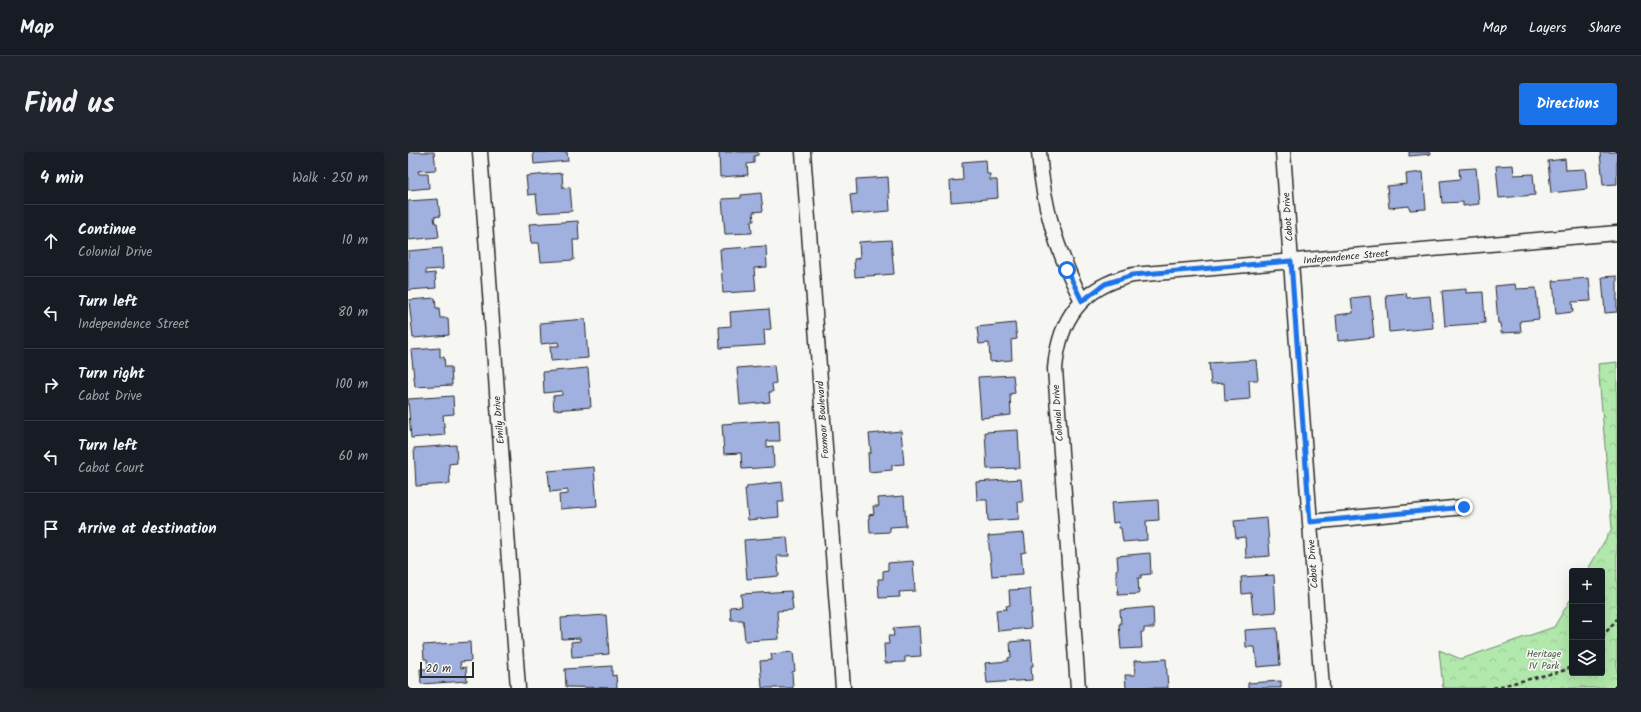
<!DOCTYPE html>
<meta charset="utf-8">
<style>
:root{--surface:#171b24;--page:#20242c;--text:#f1f3f6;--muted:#9ea1a6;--line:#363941;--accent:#1a73e8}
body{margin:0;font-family:Kalam,sans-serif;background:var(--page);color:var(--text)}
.controls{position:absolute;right:12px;bottom:12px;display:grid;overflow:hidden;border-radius:4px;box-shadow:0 4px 16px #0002}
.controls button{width:36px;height:36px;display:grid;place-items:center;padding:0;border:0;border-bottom:1px solid var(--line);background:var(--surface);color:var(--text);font:20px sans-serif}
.scale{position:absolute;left:12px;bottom:10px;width:54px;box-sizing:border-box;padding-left:4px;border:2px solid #2b2b2b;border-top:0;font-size:11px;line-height:14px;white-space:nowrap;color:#2b2b2b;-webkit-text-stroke:3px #f6f6f2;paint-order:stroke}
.stop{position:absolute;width:12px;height:12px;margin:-9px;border:3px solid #1a73e8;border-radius:50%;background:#fff}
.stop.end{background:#1a73e8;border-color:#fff;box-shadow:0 1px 4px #0008}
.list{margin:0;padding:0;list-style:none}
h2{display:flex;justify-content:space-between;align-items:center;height:52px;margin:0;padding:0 16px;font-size:17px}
h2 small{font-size:13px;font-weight:400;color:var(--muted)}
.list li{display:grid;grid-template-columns:26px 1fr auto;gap:12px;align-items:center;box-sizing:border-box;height:72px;padding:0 16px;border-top:1px solid var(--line)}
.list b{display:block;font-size:15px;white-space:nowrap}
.list p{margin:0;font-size:13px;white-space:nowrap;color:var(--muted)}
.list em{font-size:13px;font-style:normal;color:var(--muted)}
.icon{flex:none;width:22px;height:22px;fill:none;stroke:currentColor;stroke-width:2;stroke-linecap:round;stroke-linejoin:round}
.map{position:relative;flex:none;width:1209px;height:536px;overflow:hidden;border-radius:4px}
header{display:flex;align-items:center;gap:24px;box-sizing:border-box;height:56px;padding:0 20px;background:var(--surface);border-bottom:1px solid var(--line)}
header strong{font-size:19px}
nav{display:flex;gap:22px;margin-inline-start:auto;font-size:14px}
.intro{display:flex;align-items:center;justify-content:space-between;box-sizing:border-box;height:96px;padding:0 24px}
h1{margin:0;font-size:28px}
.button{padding:10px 18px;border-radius:4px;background:var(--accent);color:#fff;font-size:14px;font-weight:700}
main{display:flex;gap:24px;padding:0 24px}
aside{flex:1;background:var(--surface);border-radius:4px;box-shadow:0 4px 16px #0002}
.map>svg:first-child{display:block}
.forest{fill:url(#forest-crowns);stroke:#6e8a6b}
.building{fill:#a0b0df;stroke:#2b2b2b}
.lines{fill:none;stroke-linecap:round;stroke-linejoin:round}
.street-casing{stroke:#2b2b2b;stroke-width:17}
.path{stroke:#2b2b2b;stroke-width:2.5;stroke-dasharray:4 3;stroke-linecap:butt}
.street{stroke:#f6f6f2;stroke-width:14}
.route{stroke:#1a73e8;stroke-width:5}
.labels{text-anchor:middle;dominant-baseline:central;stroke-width:3.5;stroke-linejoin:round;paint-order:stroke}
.street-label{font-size:10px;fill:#2b2b2b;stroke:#f6f6f2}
.park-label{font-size:10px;fill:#4c5a4b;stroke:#f6f6f2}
</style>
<header>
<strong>Map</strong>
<nav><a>Map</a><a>Layers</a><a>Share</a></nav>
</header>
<div class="intro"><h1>Find us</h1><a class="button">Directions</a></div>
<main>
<aside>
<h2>4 min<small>Walk · 250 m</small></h2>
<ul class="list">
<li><svg class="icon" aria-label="ahead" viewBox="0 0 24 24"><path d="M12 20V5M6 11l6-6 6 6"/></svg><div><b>Continue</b><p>Colonial Drive</p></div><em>10 m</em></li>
<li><svg class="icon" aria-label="left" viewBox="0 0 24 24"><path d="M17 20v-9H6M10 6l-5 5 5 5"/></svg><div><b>Turn left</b><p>Independence Street</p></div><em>80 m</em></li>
<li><svg class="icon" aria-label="right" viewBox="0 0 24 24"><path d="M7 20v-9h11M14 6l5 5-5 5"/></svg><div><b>Turn right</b><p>Cabot Drive</p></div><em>100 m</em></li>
<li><svg class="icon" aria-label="left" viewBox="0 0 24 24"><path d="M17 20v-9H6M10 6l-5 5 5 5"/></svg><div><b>Turn left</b><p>Cabot Court</p></div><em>60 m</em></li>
<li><svg class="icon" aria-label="arrive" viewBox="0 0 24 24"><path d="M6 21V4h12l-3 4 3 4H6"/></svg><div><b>Arrive at destination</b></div></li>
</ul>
</aside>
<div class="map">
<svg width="1209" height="536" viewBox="0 0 1209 536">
<defs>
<pattern id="forest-crowns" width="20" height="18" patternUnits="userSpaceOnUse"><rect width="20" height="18" fill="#b1e8ab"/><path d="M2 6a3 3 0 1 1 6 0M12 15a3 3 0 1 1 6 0" fill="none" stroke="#98c793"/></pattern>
</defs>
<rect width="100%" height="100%" fill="#f6f6f2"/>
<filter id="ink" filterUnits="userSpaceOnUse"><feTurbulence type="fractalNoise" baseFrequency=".025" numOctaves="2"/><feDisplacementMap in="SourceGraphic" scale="8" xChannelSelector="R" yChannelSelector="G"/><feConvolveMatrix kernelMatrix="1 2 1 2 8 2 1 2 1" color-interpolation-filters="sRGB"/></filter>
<g filter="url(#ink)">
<path class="forest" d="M1209,210v326h-174l-4,-38 22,9 93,-32 18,-30v76h30v-102h-15l25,-43 -14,-164z"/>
<path class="building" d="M0,0h26l2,18 -18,1 1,3h9l1,14 -21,2z
M125,0h34l1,9 -34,3z
M311,0h39v3l-4,1v7l-7,1 1,11 -28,2z
M1001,0h21l1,2 -22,2z
M1192,0h17v32l-14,1z
M1157,7l1,11 19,-1 2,20 -36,4 -3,-32z
M578,8l1,14h3v6h7l1,18 -47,4 -1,-21 13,-1 -1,-18z
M1105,13l1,10 19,-1 2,21 -36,3 -3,-32z
M1068,16l3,36 -16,2v-4l-21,1 -2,-22 20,-2 -1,-10z
M1015,20l3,37 -16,1 -1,-4 -20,2 -2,-22 20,-2 -1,-10z
M154,21l1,15 7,-1 2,24 -34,2 -2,-19 -8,1 -2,-19z
M480,25l2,34 -38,3 -2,-19 7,-1 -1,-15z
M353,41l2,18 -10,1 1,9h-3l1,12 -27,1 -3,-35 19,-1v-3z
M30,47l2,17 -6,1 1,6h2l2,14 -31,3v-39z
M170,69l1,19h-6l1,20 -33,2 -2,-19h-8l-2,-19z
M483,88l3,34 -39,3 -1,-18 6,-1 -1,-16z
M358,94l1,21 -13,1 2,23 -33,2 -3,-44z
M34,96l1,21 -17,1v4l9,-1 1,15 -28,2v-39z
M1209,124v36l-12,1 -3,-36z
M1181,126l2,23 -19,1 1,10 -17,2 -3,-33z
M1107,132l1,5 20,-1 3,31 -19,2 1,11 -20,1 -1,-10h-2l-3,-37z
M1058,137v4l17,-1 2,31 -40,3 -3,-35z
M998,141l1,5 23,-2 3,32 -44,4 -3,-37z
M962,144l4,41 -36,4 -2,-26 17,-2 -2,-15z
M27,146l1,10h3l1,10h8l1,17 -36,3 -4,-38z
M361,157l2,20 -7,1 1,15 -45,3 -1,-21 12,-1 -1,-14z
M177,167l3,39 -37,3 -1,-15h9l-1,-4 -17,2 -1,-21z
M607,171l2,16 -6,1 1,20 -22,2 -1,-19 -10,1 -2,-17z
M32,196v9h4l1,10h6l1,18 -37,2 -4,-37z
M848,208l2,20h-9l1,19 -25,2 -1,-18 -13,1 -2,-21z
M366,213l2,18 -4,1 1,8h-4l1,10 -30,3 -3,-37z
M180,216l3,39 -37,3 -1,-14 9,-1v-4l-18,2 -1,-21z
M605,223l2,18 -5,1 1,21 -30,3 -3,-41z
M45,244l1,18 -11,1 2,20 -34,3 -3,-39z
M371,268l1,21h-13v6l6,-1 1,21 -32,2 -1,-16 -17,1 -2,-30z
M610,278l2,38 -33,1 -2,-37z
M493,279l3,33 -12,1v5l-23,2 -1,-19h3l-2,-19z
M48,293l1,18 -8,1 1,20 -34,2 -2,-38z
M186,315l3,39 -37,3 -1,-14 9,-1v-4l-18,2 -2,-21z
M613,327l2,23h-5l1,17 -31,2 -1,-21h-10l-1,-18z
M374,330l2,20h-6l1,15 -31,3 -3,-31h2v-3z
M496,344l2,30 -16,1v5l-20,1 -1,-18 5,-1 -1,-8h6l-1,-8z
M750,348l1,20 -13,1 1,19 -24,2 -2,-14h-2l-1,-6 -5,1 -2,-20z
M859,366l3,38 -24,2 -1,-21 -9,1 -2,-17z
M616,381l2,19 -5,1 2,21 -31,2 -4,-40z
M379,385l2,19h-12l2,20 -32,3 -3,-39z
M742,401l1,21 -10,1v3h-3l1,16 -21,1 -2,-25 2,-1 -1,-13z
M505,409l2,30 -16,1 1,5 -21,1 -1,-19h5v-8l5,-1v-7z
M866,423l2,37 -23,2 -2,-21 -9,1 -1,-17z
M622,437l2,25h-2l1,14 -33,3 -2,-21 11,-1 -1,-3 4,-1 -1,-15z
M383,439l2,19 -16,1 2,28 -34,2 -2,-21h-12l-1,-13 12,-1 -1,-12z
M745,455l1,21h-10v4h-3l1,16 -21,1 -2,-25h2l-1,-14z
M198,463l3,39 -37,3 -1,-15 9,-1v-3l-18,1 -1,-21z
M511,474l2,30 -16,1v5l-20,1 -1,-19h5l-1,-8h6l-1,-8z
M869,476l3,37 -23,2 -2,-20h-9l-1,-17z
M623,488l2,26h-2l1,14 -45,3 -2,-20 23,-2v-3l3,-1 -1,-15z
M62,490l1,19 -11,1 1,6 5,-1 1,14 -46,3 -1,-15h8l-1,-10h-3l-1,-14z
M385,500l2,19 -3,1 1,16h-31l-2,-27 12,-1 -1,-6z
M758,507l2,29h-42l-1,-13h10l-1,-14z
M204,514v10l4,-1 1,13 -51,-1 -1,-18z
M873,529v7h-33v-5z"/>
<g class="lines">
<g class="street-casing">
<path id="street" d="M72,0l38,536
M395,0l40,536
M631,0c4,57 18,98 43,149
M875,0l39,536
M902,370l154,-15
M670,536l-23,-319c4,-51 27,-82 78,-94l484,-42"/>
</g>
<path class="path" d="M1194,485l15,-18
M1085,536l73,-18 6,-4"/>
<use href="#street" class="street"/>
</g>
</g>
<g class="lines" filter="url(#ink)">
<path class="route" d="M659,118l15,31 23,-17 28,-9 158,-14 19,261 154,-15"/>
</g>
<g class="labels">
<g class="street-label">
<text transform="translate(880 65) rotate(-94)">Cabot Drive</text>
<text transform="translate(938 105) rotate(-5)">Independence Street</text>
<text transform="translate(650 261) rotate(-94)">Colonial Drive</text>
<text transform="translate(91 268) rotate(-95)">Emily Drive</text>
<text transform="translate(415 268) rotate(-94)">Foxmoor Boulevard</text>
<text transform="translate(905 412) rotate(-94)">Cabot Drive</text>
</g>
<g class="park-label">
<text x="1136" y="502">Heritage<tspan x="1136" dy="12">IV Park</tspan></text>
</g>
</g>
</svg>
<div class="controls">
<button>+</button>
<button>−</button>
<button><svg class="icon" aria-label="layers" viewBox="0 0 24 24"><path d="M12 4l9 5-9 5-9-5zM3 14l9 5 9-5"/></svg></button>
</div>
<div class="scale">20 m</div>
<div class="stop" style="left:659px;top:118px"></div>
<div class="stop end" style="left:1056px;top:355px"></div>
</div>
</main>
